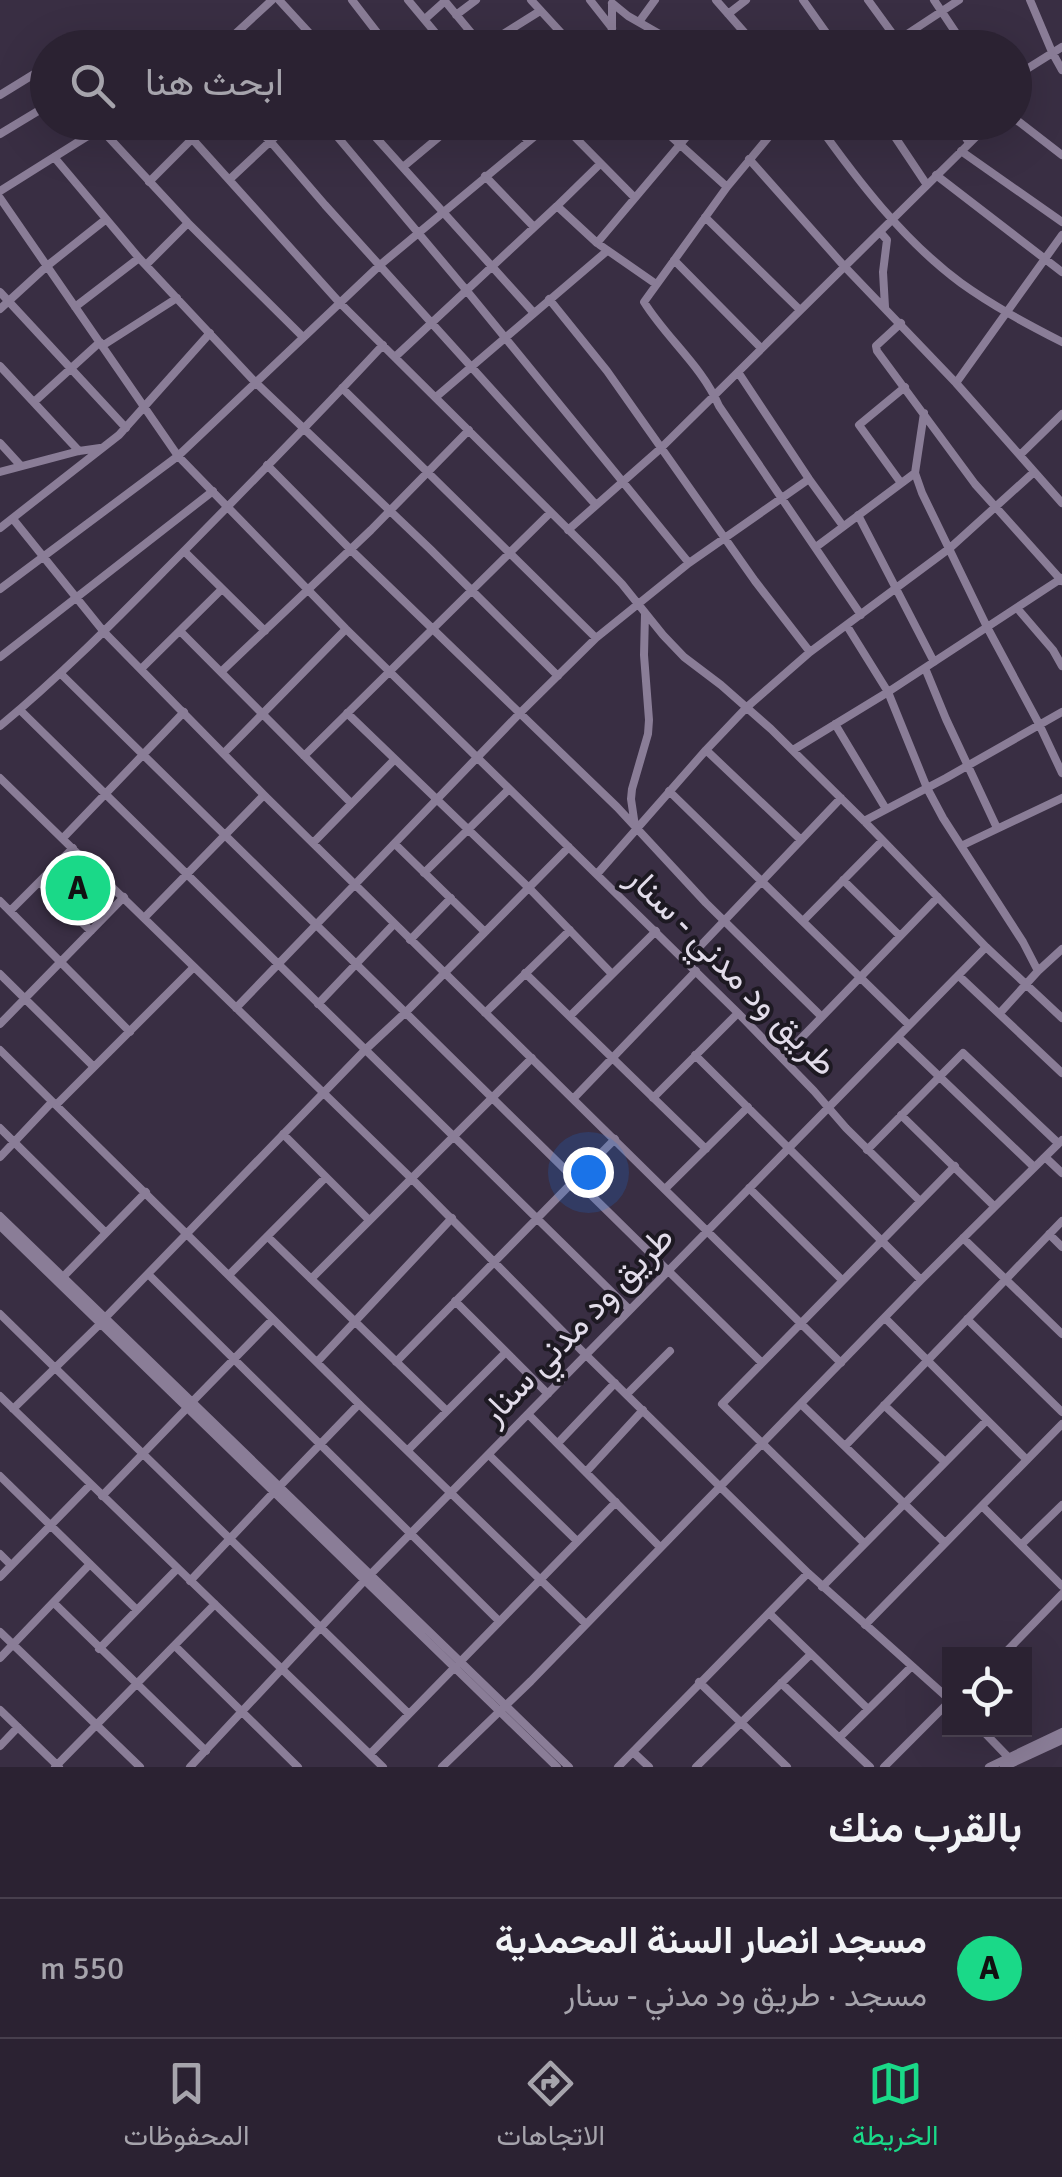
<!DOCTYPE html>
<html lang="ar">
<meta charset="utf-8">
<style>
:root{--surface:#2b2232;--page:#332a3a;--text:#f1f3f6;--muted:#a6a4ac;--line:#473f4d;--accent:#1ad988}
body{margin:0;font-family:Signika,Vazirmatn,sans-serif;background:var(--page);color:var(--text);direction:rtl}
.controls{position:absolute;right:30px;bottom:30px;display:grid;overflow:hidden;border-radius:0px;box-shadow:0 10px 40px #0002}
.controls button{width:90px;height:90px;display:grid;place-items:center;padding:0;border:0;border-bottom:2px solid var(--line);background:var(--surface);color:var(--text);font:50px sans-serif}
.you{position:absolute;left:588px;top:1172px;width:35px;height:35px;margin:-25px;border:8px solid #fff;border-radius:50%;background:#1a73e8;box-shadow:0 0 0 15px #1a73e833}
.badge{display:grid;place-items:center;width:65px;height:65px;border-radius:50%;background:var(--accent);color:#111;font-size:32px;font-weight:700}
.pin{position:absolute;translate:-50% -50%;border:5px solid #fff;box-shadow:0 2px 10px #0006}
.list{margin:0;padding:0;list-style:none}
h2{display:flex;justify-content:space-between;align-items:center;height:130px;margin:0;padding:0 40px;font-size:42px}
h2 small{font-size:32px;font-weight:400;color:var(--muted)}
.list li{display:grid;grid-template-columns:65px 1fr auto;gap:30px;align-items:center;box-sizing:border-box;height:140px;padding:0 40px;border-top:2px solid var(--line)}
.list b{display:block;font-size:38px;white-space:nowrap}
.list p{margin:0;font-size:32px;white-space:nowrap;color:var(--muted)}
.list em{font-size:32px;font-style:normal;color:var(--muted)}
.icon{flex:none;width:55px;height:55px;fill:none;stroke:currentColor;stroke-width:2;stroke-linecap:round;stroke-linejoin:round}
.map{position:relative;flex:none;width:1062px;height:1767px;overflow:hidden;direction:ltr}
.search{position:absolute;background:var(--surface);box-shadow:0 10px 40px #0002;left:30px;right:30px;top:30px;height:110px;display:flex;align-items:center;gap:25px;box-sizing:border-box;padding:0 35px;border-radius:55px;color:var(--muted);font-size:38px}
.sheet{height:270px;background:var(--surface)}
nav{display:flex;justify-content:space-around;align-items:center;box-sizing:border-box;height:140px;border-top:2px solid var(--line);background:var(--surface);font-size:28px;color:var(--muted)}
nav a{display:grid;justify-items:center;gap:5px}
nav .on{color:var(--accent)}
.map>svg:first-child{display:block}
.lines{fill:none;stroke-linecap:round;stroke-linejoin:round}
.minor{stroke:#8a7d97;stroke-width:8}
.labels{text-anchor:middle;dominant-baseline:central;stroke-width:8;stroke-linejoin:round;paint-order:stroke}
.street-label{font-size:35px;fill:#e2dcea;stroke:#1d1922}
</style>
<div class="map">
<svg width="1062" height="1767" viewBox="0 0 1062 1767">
<rect width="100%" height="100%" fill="#392e43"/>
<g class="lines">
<path class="minor" d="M279,0l44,48
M352,0l37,48
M408,0l40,48
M444,0l39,47
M531,0l44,48
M590,0l22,28
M716,0l42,48
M803,0l34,48
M868,0l35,48
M934,0l32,48
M1030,0l22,52 10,18
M612,3l16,13 56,32
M728,14l18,-14
M456,15l20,-15
M425,19l20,-18
M639,22l16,-22
M241,29l17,19
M220,48l52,-48
M481,48l59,-37
M547,48l16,-12
M607,48l5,-19v-25
M886,48l73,-48
M1014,77l48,-30
M0,95l39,-24 9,1
M1014,118l48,37
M80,122l9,14
M177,122l162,180 257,255 26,27 41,51 21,22 37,28 50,44 93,92 122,126 76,71
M250,122l20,19 55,64 271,300
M325,122l142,169 222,272
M362,122l171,190
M512,122l16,19
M560,122l75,76
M655,122l72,65
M781,122l-54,65 -83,115c23,37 58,64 75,104l142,209
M816,122c42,59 87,118 145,161 32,23 66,41 101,59
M885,122l42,63
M956,122l13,21
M100,128l88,95 114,113
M0,134l48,-29
M961,151l101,71
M54,157l85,101 116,124 175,167 128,127
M749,159l95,107 112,117 106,120
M403,167l54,-45
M936,175l126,97
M485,176l49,51
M230,179l61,-57
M149,182l43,-43
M0,191l110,-69
M0,198l178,258 168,173 392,384 76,78 32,37 74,73
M557,206l40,37 59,41
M705,217l95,93
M880,232l7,8 -4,32 2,35
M597,243l102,-121
M674,260l87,88
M146,265l42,-42
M0,292l126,136
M549,299l58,72 148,210 55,71
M75,307l64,-49
M0,309l47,-43 58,-46
M901,323l-25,23 1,5 98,133 87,97
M102,346l75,-48
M395,357l162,-151 43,-42
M0,366l79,85
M738,372l71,107 34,47
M956,383l106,-148
M342,388l254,250
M436,397l171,-146
M34,402l66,-60
M924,413l-9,60 7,20 65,134 52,97 23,49
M0,443l21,23
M1020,455l42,-41
M267,465l84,85 266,257 89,96 115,113
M0,472l79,-21 21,-3
M901,483l-42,-58 46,-38
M858,515l76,147
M13,519l91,113 160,163 577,568
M0,528l119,-93 91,-102
M568,530l92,-81 331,-327
M816,547l99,-74
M184,551l81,80
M0,589l178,-133 202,-191 172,-143
M1017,608l36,42 9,16
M847,626l41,66 39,96 16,30 80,124 15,29
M180,631l171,172
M0,657l213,-166
M925,668l21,51 51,109
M141,669l81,-80
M221,672l150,-142 98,-100
M61,674l701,689
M20,710l610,600
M347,713l182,175 83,86
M835,724l51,85
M0,726c67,-55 126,-117 187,-178 66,-67 132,-134 196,-203
M706,750l95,90
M793,750l95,-58 174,-114
M224,753l122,-124
M304,756l246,-243
M0,778l412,401 174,176 222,218 142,127
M669,791l240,234
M864,821l82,-43 116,-66
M635,826l-4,-27 1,-10 16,-55 1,-14 -5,-65 1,-41
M63,838l121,-126
M313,843l82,-84
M395,844l90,88
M961,846l101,-48
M424,873l85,-84
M597,874l109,-124 41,-43 63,-55 140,-104 84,-76
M843,880l57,56
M40,882l51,49
M0,901l130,131
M10,911l63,-63
M145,917l119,-122
M804,920l78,-79
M410,940l41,-42
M686,961l155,-163
M525,973l181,176
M0,974l94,93
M959,976l103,97
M318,1004l76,-80
M236,1008l284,-295 76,-75 93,-75 120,-84
M485,1013l85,-83
M1000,1013l38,-42 24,-22
M570,1016l86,-85
M0,1024l124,-127
M898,1037l136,130
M0,1050l359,354 227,220
M695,1055l226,225
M782,1058l156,-161
M653,1098l85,-85
M573,1099l123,-128
M56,1105l138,-138
M901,1115l93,91
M0,1128l106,105
M283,1134l86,86
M867,1150l96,-97 95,90
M0,1157l52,-55
M1045,1157l17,16
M749,1188l93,92
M665,1189l83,-82
M0,1216l569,551
M0,1226l557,541
M1049,1234l13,13
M268,1237l179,174
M963,1238l99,96
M148,1274l351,347
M229,1275l97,-98
M63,1277l83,-85
M311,1279l221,-221
M455,1301l93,93
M0,1314l409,400
M105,1318l260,-268 42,-39 162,-164
M885,1318l142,142
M967,1319l95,93
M317,1362l135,-144
M396,1362l219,-223
M627,1394l43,-43
M0,1396l383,371
M192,1402l81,-83
M801,1404l144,139
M884,1405l60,56
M13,1409l87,-85
M528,1414l132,133
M558,1443l57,-60
M845,1446l217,-225
M408,1450l98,-98
M489,1455l88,86
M586,1472l57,-62
M0,1476l137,134
M279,1487l80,-83
M102,1496l85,-88
M983,1507l79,79
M864,1543l-142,-139 233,-238
M1022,1544l40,-39
M0,1554l11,11
M0,1577l90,-92
M190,1581l83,-88
M822,1587l165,-167
M54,1603l152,148
M769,1613l99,96
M865,1625l197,-201
M0,1632l140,135
M175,1646l123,121
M99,1649l78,-80
M1004,1654l58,-60
M0,1658l90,-94
M461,1661l155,-159
M699,1682l88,85
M781,1683l89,84
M0,1710l59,57
M982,1730l28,29
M839,1738l73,-72
M0,1746l18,-19
M633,1752l16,15
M370,1754l85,-87
M55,1767l160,-163
M190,1767l174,-186 622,-634
M442,1767l89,-86 390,-401 141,-140
M618,1767l190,-194
M696,1767l115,-113
M884,1767l66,-66
M989,1767l73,-35
M1004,1767l58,-27"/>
</g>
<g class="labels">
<g class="street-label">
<text transform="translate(732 971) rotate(45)">طريق ود مدني - سنار</text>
<text transform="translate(577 1325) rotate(-46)">طريق ود مدني سنار</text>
</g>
</g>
</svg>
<div class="controls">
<button><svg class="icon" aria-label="locate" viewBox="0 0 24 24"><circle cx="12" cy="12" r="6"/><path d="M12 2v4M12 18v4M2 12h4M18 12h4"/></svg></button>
</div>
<div class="you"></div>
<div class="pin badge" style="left:78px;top:888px">A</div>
<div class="search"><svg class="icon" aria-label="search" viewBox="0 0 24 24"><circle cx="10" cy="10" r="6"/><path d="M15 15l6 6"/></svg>ابحث هنا</div>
</div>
<section class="sheet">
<h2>بالقرب منك<small></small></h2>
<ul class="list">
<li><span class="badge">A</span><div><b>مسجد انصار السنة المحمدية</b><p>مسجد · طريق ود مدني - سنار</p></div><em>550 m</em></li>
</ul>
</section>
<nav>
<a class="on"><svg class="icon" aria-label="map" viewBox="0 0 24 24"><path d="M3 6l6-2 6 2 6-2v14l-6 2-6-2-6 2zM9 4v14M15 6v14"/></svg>الخريطة</a>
<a><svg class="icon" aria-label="directions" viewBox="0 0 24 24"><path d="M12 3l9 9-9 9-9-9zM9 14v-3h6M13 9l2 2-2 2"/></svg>الاتجاهات</a>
<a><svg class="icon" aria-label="saved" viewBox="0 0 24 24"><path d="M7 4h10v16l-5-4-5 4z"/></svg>المحفوظات</a>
</nav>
